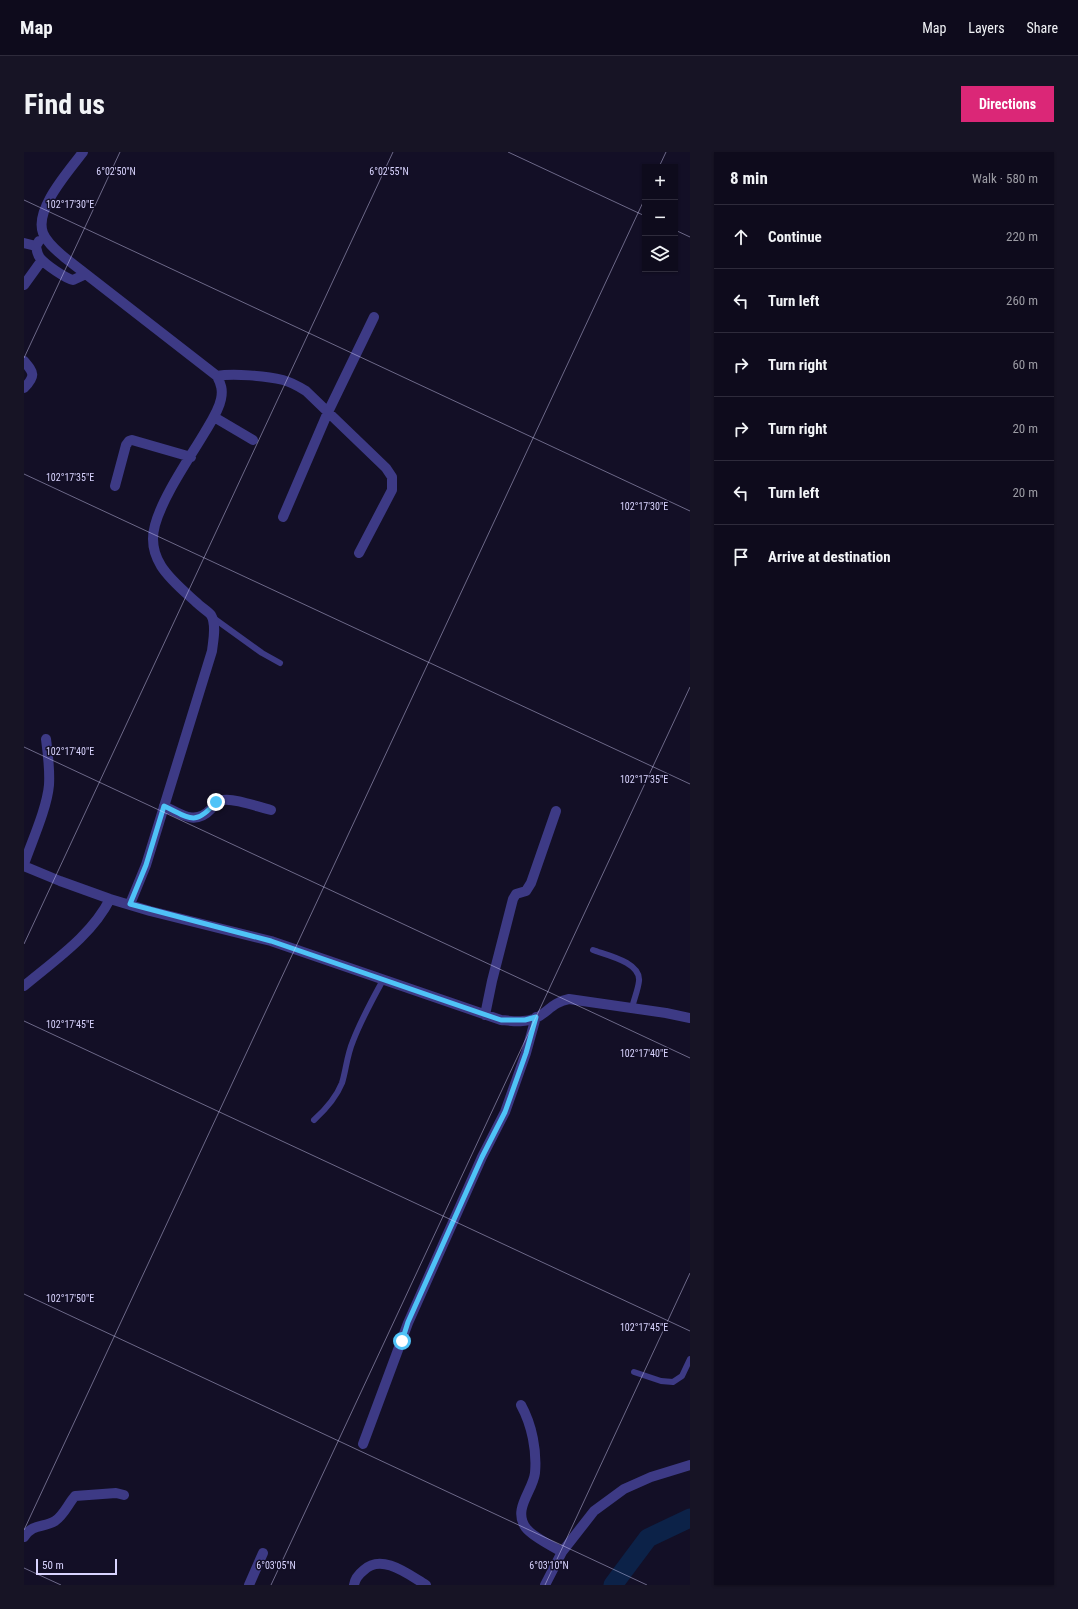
<!DOCTYPE html>
<meta charset="utf-8">
<style>
:root{--surface:#0e0b1c;--page:#171425;--text:#f1f3f6;--muted:#9b9ba3;--line:#2e2b3b;--accent:#db2777}
body{margin:0;font-family:"Roboto Condensed",sans-serif;background:var(--page);color:var(--text)}
.controls{position:absolute;right:12px;top:12px;display:grid;overflow:hidden;border-radius:0px;box-shadow:0 1px 3px #0004}
.controls button{width:36px;height:36px;display:grid;place-items:center;padding:0;border:0;border-bottom:1px solid var(--line);background:var(--surface);color:var(--text);font:20px sans-serif}
.scale{position:absolute;left:12px;bottom:10px;width:81px;box-sizing:border-box;padding-left:4px;border:2px solid #d9d4ff;border-top:0;font-size:11px;line-height:14px;white-space:nowrap;color:#d9d4ff;-webkit-text-stroke:3px #130f26;paint-order:stroke}
.stop{position:absolute;width:12px;height:12px;margin:-9px;border:3px solid #4fc3f7;border-radius:50%;background:#fff}
.stop.end{background:#4fc3f7;border-color:#fff;box-shadow:0 1px 4px #0008}
.list{margin:0;padding:0;list-style:none}
h2{display:flex;justify-content:space-between;align-items:center;height:52px;margin:0;padding:0 16px;font-size:17px}
h2 small{font-size:13px;font-weight:400;color:var(--muted)}
.list li{display:grid;grid-template-columns:26px 1fr auto;gap:12px;align-items:center;box-sizing:border-box;height:64px;padding:0 16px;border-top:1px solid var(--line)}
.list b{display:block;font-size:15px;white-space:nowrap}
.list em{font-size:13px;font-style:normal;color:var(--muted)}
.icon{flex:none;width:22px;height:22px;fill:none;stroke:currentColor;stroke-width:2;stroke-linecap:round;stroke-linejoin:round}
.map{position:relative;flex:none;width:666px;height:1433px;overflow:hidden;border-radius:0px}
header{display:flex;align-items:center;gap:24px;box-sizing:border-box;height:56px;padding:0 20px;background:var(--surface);border-bottom:1px solid var(--line)}
header strong{font-size:19px}
nav{display:flex;gap:22px;margin-inline-start:auto;font-size:14px}
.intro{display:flex;align-items:center;justify-content:space-between;box-sizing:border-box;height:96px;padding:0 24px}
h1{margin:0;font-size:28px}
.button{padding:10px 18px;border-radius:0px;background:var(--accent);color:#fff;font-size:14px;font-weight:700}
main{display:flex;gap:24px;padding:0 24px}
aside{flex:1;background:var(--surface);border-radius:0px;box-shadow:0 1px 3px #0004}
.map>svg:first-child{display:block}
.lines{fill:none;stroke-linecap:round;stroke-linejoin:round}
.river{stroke:#0c2248;stroke-width:19}
.lane{stroke:#3d3a85;stroke-width:6}
.street{stroke:#3d3a85;stroke-width:10}
.route{stroke:#4fc3f7;stroke-width:5}
.ticks{fill:none;stroke:#d9d4ff;stroke-width:1;stroke-opacity:0.45}
.ticks-label{font-size:10px;text-anchor:middle;fill:#d9d4ff;stroke:#130f26;stroke-width:3;stroke-linejoin:round;paint-order:stroke}
</style>
<header>
<strong>Map</strong>
<nav><a>Map</a><a>Layers</a><a>Share</a></nav>
</header>
<div class="intro"><h1>Find us</h1><a class="button">Directions</a></div>
<main>
<div class="map">
<svg width="666" height="1433" viewBox="0 0 666 1433">
<rect width="100%" height="100%" fill="#130f26"/>
<g class="lines">
<path class="river" d="M589,1433l35,-47 42,-20"/>
<path class="lane" d="M188,465l50,36 18,10
M569,798c13,5 48,12 46,31 -1,9 -5,18 -7,27
M290,968c11,-10 22,-22 28,-37 4,-13 5,-28 11,-42 8,-21 19,-41 30,-61
M610,1220l27,9 12,1 9,-6 8,-17"/>
<path class="street" d="M59,0c-14,19 -49,57 -40,81 4,10 13,17 21,24l153,119c4,8 6,14 4,23 -2,11 -10,23 -16,33 -16,27 -42,64 -50,93 -10,36 19,57 42,78 4,4 11,8 14,12 6,10 2,26 1,36l-66,214 -16,39
M0,91l12,3 3,-5
M12,94c1,5 1,8 4,12 6,7 25,20 33,22l13,-6
M0,133l18,-25
M0,209c10,12 12,15 0,27
M193,224c16,-3 49,0 66,4 8,2 15,6 23,11l80,77 6,9v13l-33,63
M190,265l39,23
M91,334l11,-41 3,-4 3,-1 59,17
M259,365l45,-105 46,-95
M140,654c17,8 31,20 47,3 3,-4 6,-8 12,-9 12,-2 35,7 48,10
M0,712c8,-23 23,-56 25,-79 1,-16 -1,-31 -3,-46
M0,714l36,15 50,18 40,12 121,30 230,79c11,1 24,3 35,-2 12,-6 17,-16 33,-19l97,14 24,5
M0,834c31,-26 68,-51 86,-87
M461,863l7,-34 21,-82 3,-5 10,-3 5,-8 25,-72
M497,1253c11,20 16,46 14,68 -2,18 -23,36 -9,55 7,9 26,18 36,24
M339,1292l45,-121 74,-166 23,-45 21,-59 10,-36
M0,1385c9,-14 20,-9 31,-16 9,-6 13,-17 20,-25l41,-3 8,2
M225,1433l14,-32
M330,1433c1,-7 5,-11 10,-15 18,-17 45,5 62,15
M521,1433l17,-33 32,-41 30,-22 27,-12 39,-12"/>
</g>
<g class="lines">
<path class="route" d="M192,650c-21,25 -26,16 -52,4l-18,59 -16,39 141,37 230,79h24l11,-3 -10,36 -21,59 -23,45 -74,165 -6,19"/>
</g>
<path class="ticks" d="M484,0l137,64M635,15l7,-15M0,48l666,311M651,78l15,7M0,206l96,-206M0,322l666,310M0,595l666,311M0,792l369,-792M0,869l666,310M0,1142l623,291M0,1378l621,-1332M0,1416l37,17M247,1433l419,-898M521,1433l145,-312"/>
<g class="ticks-label">
<text x="92" y="23">6°02'50"N</text>
<text x="365" y="23">6°02'55"N</text>
<text x="46" y="56">102°17'30"E</text>
<text x="46" y="329">102°17'35"E</text>
<text x="620" y="358">102°17'30"E</text>
<text x="46" y="603">102°17'40"E</text>
<text x="620" y="631">102°17'35"E</text>
<text x="46" y="876">102°17'45"E</text>
<text x="620" y="905">102°17'40"E</text>
<text x="46" y="1150">102°17'50"E</text>
<text x="620" y="1179">102°17'45"E</text>
<text x="252" y="1417">6°03'05"N</text>
<text x="525" y="1417">6°03'10"N</text>
</g>
</svg>
<div class="controls">
<button>+</button>
<button>−</button>
<button><svg class="icon" aria-label="layers" viewBox="0 0 24 24"><path d="M12 4l9 5-9 5-9-5zM3 14l9 5 9-5"/></svg></button>
</div>
<div class="scale">50 m</div>
<div class="stop" style="left:378px;top:1189px"></div>
<div class="stop end" style="left:192px;top:650px"></div>
</div>
<aside>
<h2>8 min<small>Walk · 580 m</small></h2>
<ul class="list">
<li><svg class="icon" aria-label="ahead" viewBox="0 0 24 24"><path d="M12 20V5M6 11l6-6 6 6"/></svg><div><b>Continue</b></div><em>220 m</em></li>
<li><svg class="icon" aria-label="left" viewBox="0 0 24 24"><path d="M17 20v-9H6M10 6l-5 5 5 5"/></svg><div><b>Turn left</b></div><em>260 m</em></li>
<li><svg class="icon" aria-label="right" viewBox="0 0 24 24"><path d="M7 20v-9h11M14 6l5 5-5 5"/></svg><div><b>Turn right</b></div><em>60 m</em></li>
<li><svg class="icon" aria-label="right" viewBox="0 0 24 24"><path d="M7 20v-9h11M14 6l5 5-5 5"/></svg><div><b>Turn right</b></div><em>20 m</em></li>
<li><svg class="icon" aria-label="left" viewBox="0 0 24 24"><path d="M17 20v-9H6M10 6l-5 5 5 5"/></svg><div><b>Turn left</b></div><em>20 m</em></li>
<li><svg class="icon" aria-label="arrive" viewBox="0 0 24 24"><path d="M6 21V4h12l-3 4 3 4H6"/></svg><div><b>Arrive at destination</b></div></li>
</ul>
</aside>
</main>
